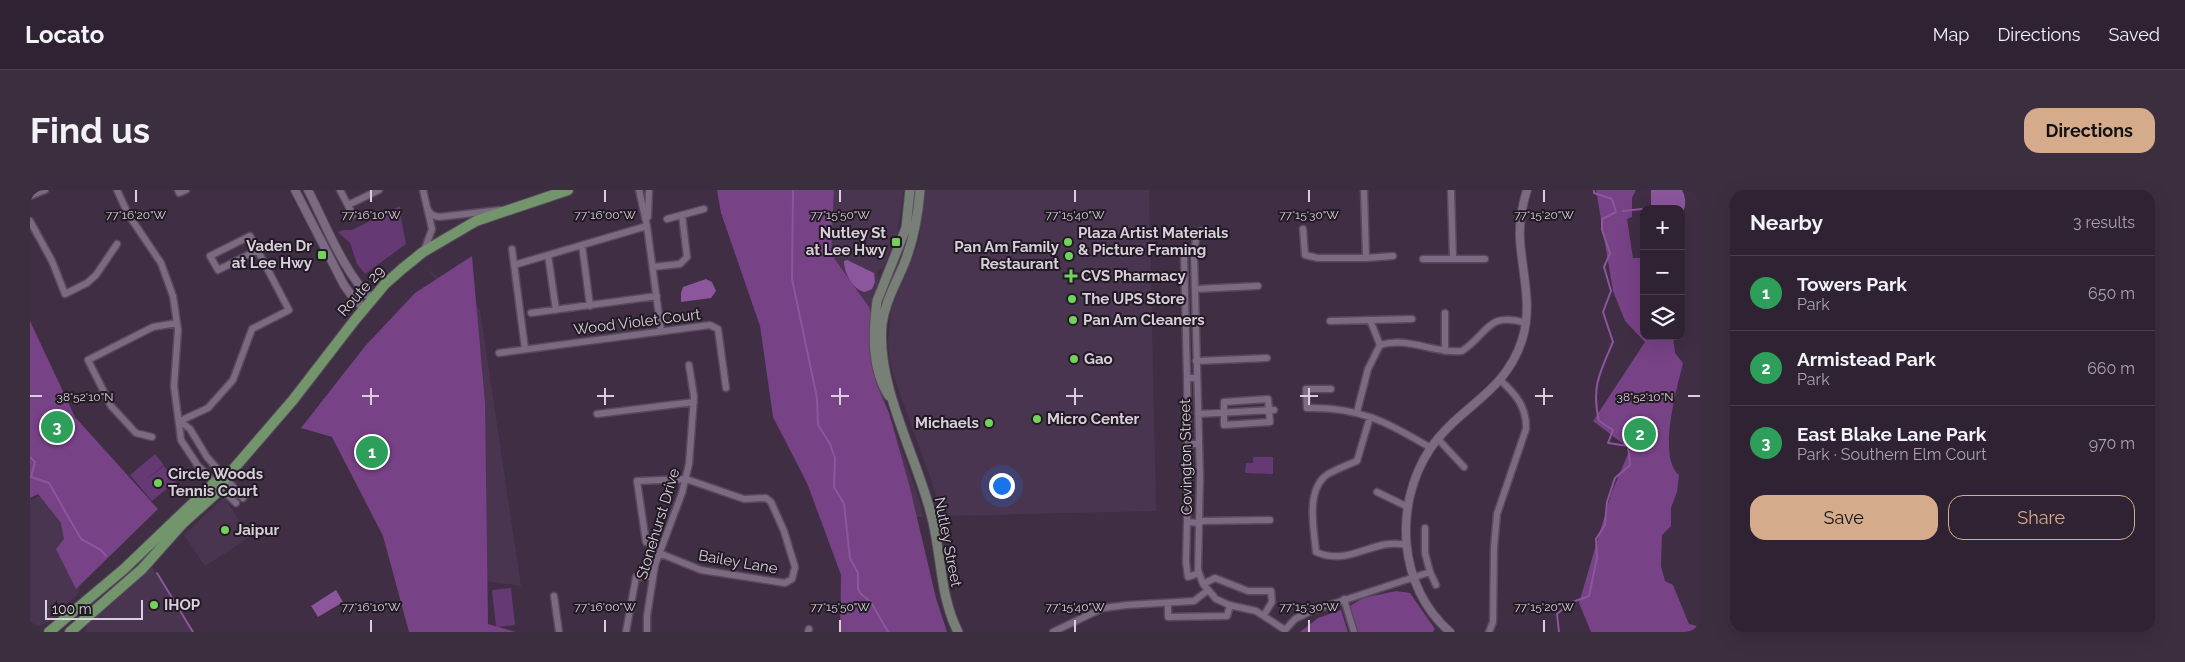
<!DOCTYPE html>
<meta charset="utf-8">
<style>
:root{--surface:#2f2233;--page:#3b2f3f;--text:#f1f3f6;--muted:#a7a4ac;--line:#4a3f4e;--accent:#d6ab8b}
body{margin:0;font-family:Raleway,sans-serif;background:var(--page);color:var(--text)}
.controls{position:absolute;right:15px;top:15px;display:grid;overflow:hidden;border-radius:10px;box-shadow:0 5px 20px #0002}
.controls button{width:45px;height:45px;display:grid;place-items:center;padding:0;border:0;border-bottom:1px solid var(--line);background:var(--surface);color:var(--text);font:25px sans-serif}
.scale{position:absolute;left:15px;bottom:12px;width:98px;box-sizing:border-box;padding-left:5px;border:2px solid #d9cfdc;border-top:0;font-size:14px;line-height:18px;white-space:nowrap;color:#d9cfdc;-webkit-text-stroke:4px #211a23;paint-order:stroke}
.you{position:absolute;left:971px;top:295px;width:18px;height:18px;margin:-12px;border:4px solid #fff;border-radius:50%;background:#1a73e8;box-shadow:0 0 0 8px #1a73e833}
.badge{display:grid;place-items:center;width:32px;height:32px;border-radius:50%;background:var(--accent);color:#fff;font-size:16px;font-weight:700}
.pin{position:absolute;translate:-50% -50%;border:2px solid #fff;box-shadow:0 1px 5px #0006}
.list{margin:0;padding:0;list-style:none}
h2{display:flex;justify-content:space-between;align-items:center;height:65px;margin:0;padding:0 20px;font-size:21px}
h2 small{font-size:16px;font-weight:400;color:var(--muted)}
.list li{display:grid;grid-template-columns:32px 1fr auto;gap:15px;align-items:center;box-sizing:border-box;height:75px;padding:0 20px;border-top:1px solid var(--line)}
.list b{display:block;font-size:19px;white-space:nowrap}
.list p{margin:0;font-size:16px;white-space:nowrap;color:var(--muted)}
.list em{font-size:16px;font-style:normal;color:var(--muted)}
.actions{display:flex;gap:10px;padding:15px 20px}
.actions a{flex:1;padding:11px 0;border:1px solid var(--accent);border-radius:15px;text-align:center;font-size:18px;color:var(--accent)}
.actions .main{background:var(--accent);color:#111}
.icon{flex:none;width:28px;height:28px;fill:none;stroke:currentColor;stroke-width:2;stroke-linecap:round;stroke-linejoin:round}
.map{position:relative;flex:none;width:1670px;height:442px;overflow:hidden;border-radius:15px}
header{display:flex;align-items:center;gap:30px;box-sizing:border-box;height:70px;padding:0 25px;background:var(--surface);border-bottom:1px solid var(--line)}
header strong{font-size:24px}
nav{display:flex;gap:28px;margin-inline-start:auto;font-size:18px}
.intro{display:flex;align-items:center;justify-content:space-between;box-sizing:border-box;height:120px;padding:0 30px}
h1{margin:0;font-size:35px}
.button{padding:12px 22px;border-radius:15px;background:var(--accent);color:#111;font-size:18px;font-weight:700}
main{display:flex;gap:30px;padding:0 30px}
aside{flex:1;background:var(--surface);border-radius:15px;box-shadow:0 5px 20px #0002}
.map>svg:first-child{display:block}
.built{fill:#4a3551}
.green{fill:#653973}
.forest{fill:#774286}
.water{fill:#8b569b}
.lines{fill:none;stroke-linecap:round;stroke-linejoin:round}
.stream{stroke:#8b569b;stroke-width:2}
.minor-casing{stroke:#574a5c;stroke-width:9}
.tertiary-casing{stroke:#574a5c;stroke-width:10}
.secondary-casing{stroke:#574a5c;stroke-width:11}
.primary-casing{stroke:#574a5c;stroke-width:12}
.minor{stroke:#7c6982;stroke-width:6}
.tertiary{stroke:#7c6982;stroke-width:8}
.secondary{stroke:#787f77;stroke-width:9}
.primary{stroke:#73956b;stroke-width:10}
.ticks{fill:none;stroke:#d9cfdc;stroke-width:2}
.poi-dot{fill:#73d25c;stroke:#211a23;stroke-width:2}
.labels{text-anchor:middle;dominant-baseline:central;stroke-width:4;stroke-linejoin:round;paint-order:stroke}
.poi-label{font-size:15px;font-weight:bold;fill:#d9cfdc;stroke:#211a23;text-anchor:start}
.street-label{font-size:15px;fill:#d9cfdc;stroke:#211a23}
.ticks-label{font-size:12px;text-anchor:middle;fill:#d9cfdc;stroke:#211a23;stroke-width:4;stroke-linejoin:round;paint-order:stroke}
</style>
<header>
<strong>Locato</strong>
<nav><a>Map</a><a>Directions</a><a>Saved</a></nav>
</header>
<div class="intro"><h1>Find us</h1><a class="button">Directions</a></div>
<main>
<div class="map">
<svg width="1670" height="442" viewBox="0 0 1670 442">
<rect width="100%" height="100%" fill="#3f2e44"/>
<path class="built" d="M765,0h109l-7,44 -14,35 -6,1 2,9 -5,17 -3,19 7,67 42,120 3,15 -72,1z
M895,0h224l7,321 -214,5 -9,-31 -37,-102 -7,-26 -1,-16 4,-34 27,-65z
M398,79l52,41 41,276 -55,-8 -29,-297z
M7,307h4l20,26 23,37 -6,34 -31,29 -8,3 -9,-4v-121z
M194,307l26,40 -45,29 -21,-31z
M121,375l43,67h-108l2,-9z"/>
<path class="green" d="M370,16c0,13 4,25 6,38l-41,30 -8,-10 -7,-21 -12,-11 5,-2h9z
M125,264l9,11 -20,16 20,-15 12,15 -24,20 -22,-26z
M1223,267h20v17l-28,-1 1,-10h7z
M481,398l4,37 -19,2 -4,-37z"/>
<path class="forest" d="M687,0h117l-3,64 38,53 4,14 3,62 13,30 21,75 26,110 11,34h-107l1,-57 -34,-92 -34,-66 -13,-91 -39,-113z
M1566,0h40l-4,8v19l-5,2 6,39h11v78h29l2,17 8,10c-6,26 -26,93 -4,112l-2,17 -6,16v18l-9,9 -1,31 4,15 8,4 16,39 8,2 -3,6h-103l-12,-29 32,-109 19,-45 -37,-28 52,-79 -20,-21 -12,-30z
M442,66l13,147 3,221 28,8h-107l-26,-96 -51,-99 -31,-9 65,-83 49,-52z
M0,131l45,96 83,92 -82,80 -20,-40 8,-10 -3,-16 -23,-29 -8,4z
M1366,401l14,2 25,36 -2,3h-76l-7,-26 13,-8z
M1311,420l7,22h-48l18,-14z"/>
<path class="water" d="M1621,0h31c4,7 5,18 -1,24v-5h-30z
M817,70l27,13 1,9 -3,7 -7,3c-12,-2 -21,-19 -21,-31z
M676,89l6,3 4,9 -5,7 -30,4v-9l2,-6z
M306,400l7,12 -25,15 -7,-11z"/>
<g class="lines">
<path class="stream" d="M763,0l-1,89 25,119 1,27 12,19 5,14 -1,29 10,17 6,54 8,15v16l2,4 11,9 17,30
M1593,21l28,-3
M0,267l5,5 -4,15 18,6 32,56 20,11 5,6
M127,383l36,59
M1529,442l-2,-18 13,-11 19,-7 8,-38 -1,-19 9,-14 2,-23 8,-24 15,-13 -2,-19 -20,-3 5,-13 -14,-9c-8,-34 1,-49 14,-79l-10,-30 8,-21 -7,-24 6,-14 -8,-23v-11l14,-7 -4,-13 -18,-6v-3"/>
<g class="minor-casing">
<path id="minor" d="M87,0l11,24 33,49 12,33 5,34 -4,56 7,54 17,26 38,37
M148,0l1,3 7,-3
M310,0l13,25
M393,0l9,39 -8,22
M609,0l8,36 14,105
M1421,0l2,69
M0,6l15,-6
M318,15l31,-15
M398,20l4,5 7,2 61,-7
M618,27l1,-27
M637,29l37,-10
M0,31l22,40 13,33 22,-11 9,-8 21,-31
M1273,39l2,26 13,3h48l-2,-68
M1171,41l-5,8 -2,16 6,222 -2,93 5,14 13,15 13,6 27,6 29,19
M552,55l8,61
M482,59l13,100
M518,65l8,55
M1336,68l27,-2
M1393,69h62
M484,75l133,-39
M623,77l27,-3 7,-7 -5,-42
M1165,99l63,-3
M501,123l126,-17
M1340,130l10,25
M1300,131l82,-2
M1415,161v-38
M469,163l211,-28 8,4 8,59
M1166,171l71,-3
M1157,188l-3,-126 10,-4
M1301,199h-25l1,19c54,-1 79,14 124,40
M1238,209l2,23 -46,3v-23z
M1327,222l11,-43 12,-24c28,-9 54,9 82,6 27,-18 25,-40 64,-28
M567,224l97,-12
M1168,224l76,-4
M1340,227l-13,44c-10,4 -20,8 -29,13 -23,15 -14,55 -12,78 34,15 58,-15 90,-7
M150,231l28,-13 25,-28 19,-51 37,-19 -39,-74 -40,20 8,14 40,-20
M150,231l10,8 17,28 36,41
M122,247l-16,-4 -25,-27 -23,-46 65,-33 24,-4
M1408,249l26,28
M1158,254l-1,-66h10
M1347,302l31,15
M1170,331l70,-1
M1157,332l1,-78h11
M1395,338v25l5,19
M616,352l-9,-61 49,-2 58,20 22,-1 5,4 13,29 11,36 -3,12 -7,4 -84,-13 -42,-17
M1169,383l-11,4 -2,-15 1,-40 13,1
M1173,394l12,-6 33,13h23l1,11 -8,13
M524,406l5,36
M1314,409l10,33
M1138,414v13l59,-1 3,-11
M1255,440l10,-11 16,-8 119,-39 6,13
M596,442l10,-55h17
M617,442v-16l8,-51 27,-72 7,-29 5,-67 -5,-32
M778,442l1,-3
M1023,442l50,-24 24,-3 67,-4 14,-11
M1459,442l4,-10 1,-75 3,-33 29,-85c1,-21 -10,-35 -26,-49"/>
</g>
<g class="tertiary-casing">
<path id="tertiary" d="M265,0l49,95 10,14 10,9
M278,0c17,33 37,85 64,109
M1420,442c-52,-45 -57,-127 -20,-183 29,-43 75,-55 92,-109 11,-34 0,-67 -2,-101 -1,-17 2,-33 7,-49"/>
</g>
<g class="secondary-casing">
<path id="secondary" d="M890,0c-2,26 -6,50 -16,74 -8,20 -19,38 -22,60 -6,61 34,131 49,190 11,40 8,80 27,118
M859,206c-18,-27 -16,-65 -12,-95l29,-73 4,-38
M0,442h1"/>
</g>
<g class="primary-casing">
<path id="primary" d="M19,442l75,-63 90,-86 11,-5 5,-5 63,-73 61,-79 31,-37 17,-15 21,-17 53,-31 92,-31
M40,442l72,-63 41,-46 38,-34 4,-11"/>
</g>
<use href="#minor" class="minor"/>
<use href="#tertiary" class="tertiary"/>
<use href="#secondary" class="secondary"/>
<use href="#primary" class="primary"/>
</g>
<path class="ticks" d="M106,0v12M341,0v12M575,0v12M810,0v12M1045,0v12M1279,0v12M1514,0v12M341,198v17M575,198v17M810,198v17M1045,198v17M1279,198v17M1514,198v17M0,206h12M332,206h17M567,206h17M801,206h18M1036,206h17M1270,206h18M1505,206h18M1658,206h12M341,430v12M575,430v12M810,430v12M1045,430v12M1279,430v12M1514,430v12"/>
<g class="poi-dot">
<rect x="861" y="47" width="10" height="10" rx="2.5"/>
<circle cx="1038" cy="52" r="5"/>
<rect x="287" y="60" width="10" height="10" rx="2.5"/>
<circle cx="1039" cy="66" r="5"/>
<path d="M1038.5 78.5h5v5h5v5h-5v5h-5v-5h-5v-5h5z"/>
<circle cx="1042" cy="109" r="5"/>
<circle cx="1043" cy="130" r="5"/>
<circle cx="1044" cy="169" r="5"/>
<circle cx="1007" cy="229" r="5"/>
<circle cx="959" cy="233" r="5"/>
<circle cx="128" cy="293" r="5"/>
<circle cx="195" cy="340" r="5"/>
<circle cx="124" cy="415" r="5"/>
</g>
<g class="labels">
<g class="poi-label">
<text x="856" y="43" text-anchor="end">Nutley St<tspan x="856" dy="17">at Lee Hwy</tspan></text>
<text x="1048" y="43">Plaza Artist Materials<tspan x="1048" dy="17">&amp; Picture Framing</tspan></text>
<text x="282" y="56" text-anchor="end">Vaden Dr<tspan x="282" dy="17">at Lee Hwy</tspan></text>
<text x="1029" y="57" text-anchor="end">Pan Am Family<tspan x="1029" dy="17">Restaurant</tspan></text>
<text x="1051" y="86">CVS Pharmacy</text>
<text x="1052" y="109">The UPS Store</text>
<text x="1053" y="130">Pan Am Cleaners</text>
<text x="1054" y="169">Gao</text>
<text x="1017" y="229">Micro Center</text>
<text x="949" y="233" text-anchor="end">Michaels</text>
<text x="138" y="284">Circle Woods<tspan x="138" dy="17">Tennis Court</tspan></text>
<text x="205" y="340">Jaipur</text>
<text x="134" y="415">IHOP</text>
</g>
<g class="street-label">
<text transform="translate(331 101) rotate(-48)">Route 29</text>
<text transform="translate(607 132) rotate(-7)">Wood Violet Court</text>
<text transform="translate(1156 267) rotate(-91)">Covington Street</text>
<text transform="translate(628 334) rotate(-73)">Stonehurst Drive</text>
<text transform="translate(918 352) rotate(79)">Nutley Street</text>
<text transform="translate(708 372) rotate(10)">Bailey Lane</text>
</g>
</g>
<g class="ticks-label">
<text x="106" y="29">77°16'20"W</text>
<text x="341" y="29">77°16'10"W</text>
<text x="575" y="29">77°16'00"W</text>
<text x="810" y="29">77°15'50"W</text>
<text x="1045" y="29">77°15'40"W</text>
<text x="1279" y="29">77°15'30"W</text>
<text x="1514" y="29">77°15'20"W</text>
<text x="55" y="211">38°52'10"N</text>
<text x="1615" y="211">38°52'10"N</text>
<text x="341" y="421">77°16'10"W</text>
<text x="575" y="421">77°16'00"W</text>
<text x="810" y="421">77°15'50"W</text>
<text x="1045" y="421">77°15'40"W</text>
<text x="1279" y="421">77°15'30"W</text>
<text x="1514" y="421">77°15'20"W</text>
</g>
</svg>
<div class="controls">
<button>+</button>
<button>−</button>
<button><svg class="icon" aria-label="layers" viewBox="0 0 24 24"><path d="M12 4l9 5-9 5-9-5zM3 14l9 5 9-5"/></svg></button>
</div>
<div class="scale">100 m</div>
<div class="you"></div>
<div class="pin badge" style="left:342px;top:262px;background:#2e9e5b">1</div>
<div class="pin badge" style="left:1610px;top:244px;background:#2e9e5b">2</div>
<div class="pin badge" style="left:27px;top:237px;background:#2e9e5b">3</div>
</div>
<aside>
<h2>Nearby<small>3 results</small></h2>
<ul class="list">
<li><span class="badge" style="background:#2e9e5b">1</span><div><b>Towers Park</b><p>Park</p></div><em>650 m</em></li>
<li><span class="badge" style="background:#2e9e5b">2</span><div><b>Armistead Park</b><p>Park</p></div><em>660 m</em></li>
<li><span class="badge" style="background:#2e9e5b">3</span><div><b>East Blake Lane Park</b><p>Park · Southern Elm Court</p></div><em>970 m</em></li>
</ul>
<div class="actions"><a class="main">Save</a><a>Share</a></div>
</aside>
</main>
